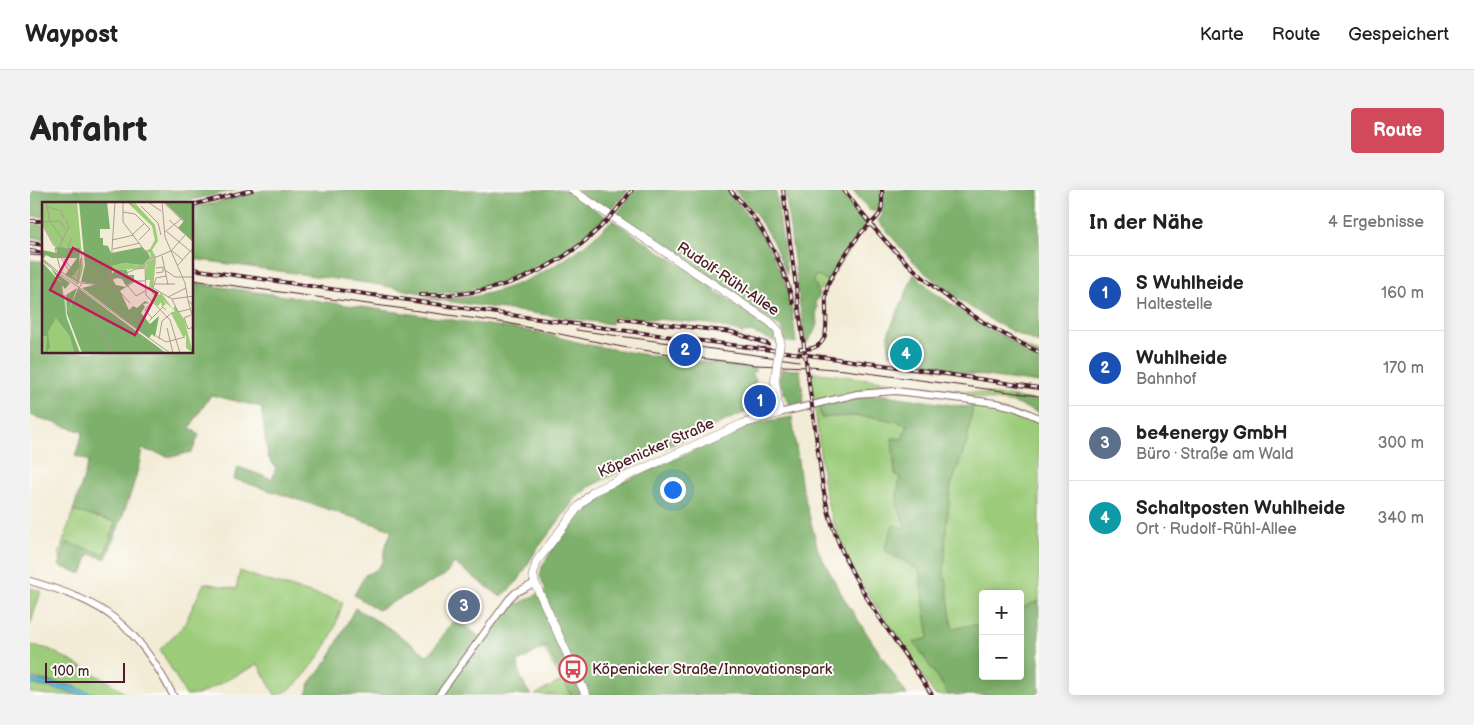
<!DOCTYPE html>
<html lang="de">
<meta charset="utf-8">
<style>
:root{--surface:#fff;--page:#f2f2f2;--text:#222;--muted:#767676;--line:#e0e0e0;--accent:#d1495b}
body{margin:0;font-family:"Balsamiq Sans",sans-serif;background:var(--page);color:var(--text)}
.controls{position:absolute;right:15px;bottom:15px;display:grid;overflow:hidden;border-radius:5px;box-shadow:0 2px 12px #0003}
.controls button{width:45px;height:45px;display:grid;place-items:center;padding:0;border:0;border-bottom:1px solid var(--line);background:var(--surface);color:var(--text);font:25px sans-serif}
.scale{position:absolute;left:15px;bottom:12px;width:80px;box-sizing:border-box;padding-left:5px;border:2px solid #4a1f2b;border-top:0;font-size:14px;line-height:18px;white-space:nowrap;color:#4a1f2b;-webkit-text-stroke:4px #fdfcf7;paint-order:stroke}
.you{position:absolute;left:642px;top:299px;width:18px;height:18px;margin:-12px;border:4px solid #fff;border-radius:50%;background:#1a73e8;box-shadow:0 0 0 8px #1a73e833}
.badge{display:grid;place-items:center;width:32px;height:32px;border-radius:50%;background:var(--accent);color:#fff;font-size:16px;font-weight:700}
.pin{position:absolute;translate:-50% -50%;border:2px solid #fff;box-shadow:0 1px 5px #0006}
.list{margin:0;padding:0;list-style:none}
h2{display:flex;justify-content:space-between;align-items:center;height:65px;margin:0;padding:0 20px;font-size:21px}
h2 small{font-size:16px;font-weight:400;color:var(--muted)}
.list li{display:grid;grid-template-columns:32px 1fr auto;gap:15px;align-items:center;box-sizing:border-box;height:75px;padding:0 20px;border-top:1px solid var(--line)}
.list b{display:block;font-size:19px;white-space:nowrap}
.list p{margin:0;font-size:16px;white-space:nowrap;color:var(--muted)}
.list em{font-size:16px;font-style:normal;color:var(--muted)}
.map{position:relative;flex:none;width:1009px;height:505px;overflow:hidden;border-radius:5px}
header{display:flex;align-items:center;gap:30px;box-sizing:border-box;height:70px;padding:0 25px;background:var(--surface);border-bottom:1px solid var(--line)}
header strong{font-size:24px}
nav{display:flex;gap:28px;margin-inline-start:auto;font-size:18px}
.intro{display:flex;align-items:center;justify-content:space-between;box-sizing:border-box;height:120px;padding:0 30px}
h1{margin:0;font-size:35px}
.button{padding:12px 22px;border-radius:5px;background:var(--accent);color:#fff;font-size:18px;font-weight:700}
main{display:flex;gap:30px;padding:0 30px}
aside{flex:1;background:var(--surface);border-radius:5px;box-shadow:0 2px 12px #0003}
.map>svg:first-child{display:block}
.green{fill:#9ccc7a;stroke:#737652}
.forest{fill:#7db06a;stroke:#64684a}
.water{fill:#50b3cf;stroke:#4d697d}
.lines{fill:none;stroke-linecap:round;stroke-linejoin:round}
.minor-casing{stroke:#856666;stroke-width:8}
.major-casing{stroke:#856666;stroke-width:9}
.minor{stroke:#fff;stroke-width:6}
.major{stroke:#fff;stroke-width:8}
.tram{stroke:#4a1f2b;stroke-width:1}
.rail-casing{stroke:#4a1f2b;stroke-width:4}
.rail{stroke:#fdfcf7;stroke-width:2;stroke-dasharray:5.5;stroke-linecap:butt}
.major-bridge-casing{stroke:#856666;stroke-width:9;stroke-linecap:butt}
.major-bridge{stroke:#fff;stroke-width:8}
.labels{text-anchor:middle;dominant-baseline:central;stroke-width:4;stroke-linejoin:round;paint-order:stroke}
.street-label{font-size:15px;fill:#4a1f2b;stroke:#fdfcf7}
.poi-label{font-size:15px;fill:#4a1f2b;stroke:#fdfcf7;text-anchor:start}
.inset-road{fill:none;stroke:#af9991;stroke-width:1}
.view{fill:#c2185b;fill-opacity:0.15;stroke:#c2185b;stroke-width:2.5}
.inset-edge{fill:none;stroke:#4a1f2b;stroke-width:2.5}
</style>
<header>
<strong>Waypost</strong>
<nav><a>Karte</a><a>Route</a><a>Gespeichert</a></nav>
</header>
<div class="intro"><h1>Anfahrt</h1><a class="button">Route</a></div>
<main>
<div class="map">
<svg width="1009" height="505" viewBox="0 0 1009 505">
<rect width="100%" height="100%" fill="#fdfcf7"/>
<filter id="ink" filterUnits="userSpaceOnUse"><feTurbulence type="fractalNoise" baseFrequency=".02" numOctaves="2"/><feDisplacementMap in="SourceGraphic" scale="10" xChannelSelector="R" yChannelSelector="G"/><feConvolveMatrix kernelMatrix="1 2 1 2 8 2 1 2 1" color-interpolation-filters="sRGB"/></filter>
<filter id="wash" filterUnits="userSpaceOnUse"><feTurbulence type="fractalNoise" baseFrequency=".0096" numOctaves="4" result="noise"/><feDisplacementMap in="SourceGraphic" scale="20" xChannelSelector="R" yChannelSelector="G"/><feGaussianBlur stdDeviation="1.12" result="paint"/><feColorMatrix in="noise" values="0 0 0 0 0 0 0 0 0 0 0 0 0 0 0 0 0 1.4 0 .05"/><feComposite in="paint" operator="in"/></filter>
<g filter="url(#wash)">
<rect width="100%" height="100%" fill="#f2ebd5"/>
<path class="green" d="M829,44l-29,45 -5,11 -4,-2 -2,3 -7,-9 4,-7 10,5z
M781,182l202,25 1,6 -76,-11 -55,-4 -29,3 -41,10z
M943,215c24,4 45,7 66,18v178l-19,8v-15h-37v31l-31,4 -6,-50 -2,-2 2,-49 5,-43 16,-43z
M789,217l2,11c33,-3 56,-3 87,7l-6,14 -9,-1 2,36 5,2c-4,24 -5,25 5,48l-1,4 15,42 10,68 -15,4 35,53h-14l-84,-127 -20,-51 -7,-29 -9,-80z
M43,321l42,11 -10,32 -38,-11 -6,17 -3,-2z
M210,381l28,10 75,21c-4,11 -7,25 -13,36 -9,17 -35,57 -55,57l-17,-31 -60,31h-12l-26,-46 24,-24 20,-42 32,6z
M0,398l11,3 -11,35z
M0,455l19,4 62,34 16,12h-30l-25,-9 -42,-9z
M517,456l24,49h-36l26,-14 -17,-33z
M0,494l51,9 4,2h-37l-18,-3z"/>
<path class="forest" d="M0,0h207l-64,14h-129v13l-14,-1z
M233,0h303l40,27c-44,48 -114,79 -180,76 -9,0 -18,-3 -26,-4 -19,-4 -38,-7 -57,-9 -50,-7 -100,-14 -150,-21l-1,-52 23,-4z
M546,0h52l-18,22z
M605,0h91c26,27 48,60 60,96 6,18 8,38 10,57l-12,-2v-8l-4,-6 -165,-111z
M704,0h42l11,85 -14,-33 -17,-28z
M755,0h56l25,34 -38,55 -2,1 -10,-5 -4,7 5,4 -1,3 4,6 -5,8 3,5 -2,2 1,18 -12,17z
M823,0h28l-1,19 -7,2 -4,-1z
M853,0h156v153c-43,-17 -86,-44 -120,-76 -15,-14 -27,-31 -41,-46l5,-7 -2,-3 2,-9z
M582,30l102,67v3l54,37 6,5 2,10 -25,-10 -9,1 -31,-9 -41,-4 -57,-3 -2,7 -187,-26c18,0 38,1 57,-3 49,-11 96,-38 131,-75z
M0,34l14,1v14l-14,-2z
M0,70l14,2v90h148l1,-69 344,49 52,13 51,9 116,15 -1,3 -3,-1v4l4,3 -5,27 -3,6 -81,36 -78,40 -13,11 -41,54 -17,29 -17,16 -47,-34 -9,12 -67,35 -24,-15 11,-20 11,-5 7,-9 2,-13 7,-18 -158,-51 4,-12 34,12 4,-11 -8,-11 -7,-50 -50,-12 -21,32 9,8 -7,17 -21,5 -29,-8c-6,38 -23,75 -36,110l-17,-5 -7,20 -23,-8 8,-23 38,11 10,-32 -42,-11 16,-50 -14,-5 8,-24 -53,-17z
M884,84l21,19 51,35 53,26v29l-83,-11 -43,-7 2,-21 -17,-5 -3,11 -6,5 -1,-21z
M751,179l19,1 4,33 -12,1 -4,-1 -9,-23z
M855,205l81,12 7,-2 -6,37 -16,43 -5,43 -2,49 2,2 6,49 31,-4v52h37v-67l19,-8v91l-4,3h-86l-35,-53 15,-4 -10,-68 -35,-20 9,-25 11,3 1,-4c-10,-22 -9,-24 -5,-47l-5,-3 -3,-36 10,1 6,-14c-31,-10 -55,-10 -87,-7l-2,-11 39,-10z
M983,207l26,4v12l-25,-10z
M762,227l9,66 17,67 25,47 64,98h-336l-24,-49 -29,16c1,14 5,22 13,33h-225l4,-12 18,-23 27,-52 31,18 41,29 6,-5 19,-28 16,5 9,8 8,2c13,-11 19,-26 32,-35l1,2 28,-14 -6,-14 2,-9c18,-31 39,-65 72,-81l130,-58 23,-7z"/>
<path class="water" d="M0,489l42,7 25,9h-12l-55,-11z"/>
</g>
<g filter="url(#ink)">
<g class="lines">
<g class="minor-casing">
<path id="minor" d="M749,223l78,-19 39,-3 100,12 18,4 25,11
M0,391c77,22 105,43 143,114
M409,505l70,-96 6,-6 20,-10"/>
</g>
<g class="major-casing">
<path id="major" d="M542,0l198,132 8,8 2,12
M556,505l-51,-112 -2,-8 4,-14 43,-56 14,-14 148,-67 37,-11 -4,-32 1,-10"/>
</g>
<use href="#minor" class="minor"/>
<use href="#major" class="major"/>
<path class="tram" d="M0,65l14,1
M162,90l315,43 115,24 62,9 70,9 55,2 36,3 194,26
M546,140l223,31"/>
<g class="rail-casing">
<path id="rail" d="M700,0c31,31 53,71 63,113
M753,0l40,298c4,20 9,39 17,58 21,52 62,102 92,149
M814,0c50,70 116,126 195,162
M162,15l60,-15
M0,31h14
M0,53l14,2
M0,61l14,2
M162,79l361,52 367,49 119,18
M390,105c87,4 162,-35 212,-105
M590,129l112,13 36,12
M770,159c42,3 19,-43 28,-64 6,-15 23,-39 33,-52 6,-7 15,-12 19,-20 3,-7 2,-15 2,-23"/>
</g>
<use href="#rail" class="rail"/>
<g class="major-bridge-casing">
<path id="major-bridge" d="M746,181l4,-29"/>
</g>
<use href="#major-bridge" class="major-bridge"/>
</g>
</g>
<defs>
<g id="bus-ring" transform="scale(1.4375)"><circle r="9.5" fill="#fdfcf7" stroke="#d1495b" stroke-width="1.5"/><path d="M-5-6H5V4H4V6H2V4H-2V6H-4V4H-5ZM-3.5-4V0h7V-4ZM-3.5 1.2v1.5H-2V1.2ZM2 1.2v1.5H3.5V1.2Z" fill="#d1495b"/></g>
</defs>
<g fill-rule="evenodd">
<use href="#bus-ring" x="543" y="479"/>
</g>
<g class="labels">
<g class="street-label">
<text transform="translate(698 89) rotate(34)">Rudolf-Rühl-Allee</text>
<text transform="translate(626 258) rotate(-24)">Köpenicker Straße</text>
</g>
<g class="poi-label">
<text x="562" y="479">Köpenicker Straße/Innovationspark</text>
</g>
</g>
<g transform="translate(12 12)">
<rect width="151" height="151" fill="#f2ebd5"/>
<path d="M0,0h35l6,65 -1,5 -4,13 -16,-11 16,9 -6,-6 9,-19 -1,-10h-24l-14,-25zM85,0h5l2,3v-3l21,23 3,16 -6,9 4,7 -5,1 -1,-5 -6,-2 6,-2 5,-9 -3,-14zM114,56l-3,32 6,5 2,-2 12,16 2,-3 9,13 9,34 -7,-5v-13l-3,2 -12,-24 4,-2 -12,-11 3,4 -4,3 -1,-5 -3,4 -6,-5 3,-4 -6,-9 1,-8h-4v-12l1,-6zM105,58l-3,8 -32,3v-5l12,-3 17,2zM0,90l23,3 2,30 12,28h-37z" fill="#9ccc7a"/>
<path d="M37,0h28l3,27h-10v9h3v7l5,1 3,7 31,-6 7,7 1,4 -8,7 -18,-2 -12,3v8l3,-4h12l1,5h6v6l-8,5 -4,-7 -5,-1 -16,7 -20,-3 4,-17zM122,0h29v40l-15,-14 6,-7zM14,46h24l-1,19 -7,10 6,5 -13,-7 12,-17h-25l-6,-3 -3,4 19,15 -20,-14v-10l15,3zM0,60l20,22 -11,-15 19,14 -5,6 -3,-4 4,31 14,37 -6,-1 -4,-16 -14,-18 -8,14 2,15 -4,6 1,-17h-5zM71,78l3,5 10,2 -6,4 9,19 4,-4 4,2 8,-7 4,2 -6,1 2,3 -4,6 9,11 9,-8 -4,21 -3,-3 -3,4 -67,-50zM35,86l-9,25 10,-25 88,65h-84l-15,-39 -1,-19z" fill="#7db06a"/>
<path class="inset-road" d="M4,0l4,20M78,0h10l3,5M81,0v20l28,37M106,0l13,9M120,0l3,35 20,46 3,17 6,7M121,0l21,20M99,4l17,17 3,12M7,5l12,4 3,7M81,10l12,2 15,15 -11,11M127,18l25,22M0,20l18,-1 6,9M8,20l13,18M0,22l12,22M123,30l16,-13M125,30l27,22M91,32l12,-11M70,38l22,-5M17,45l9,2 3,-11M13,46l6,24 20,11M13,46l4,-1 10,-20 -3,-7M71,47l27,-6M129,48l12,10M18,54l9,15 2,-3 -9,-12M120,54l3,14 10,7M0,59l128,92M136,63l16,-18M114,66l7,-1v5l-7,1M123,68l3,15M78,74l16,20 9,-5M124,74l-10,2 -3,10 19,11 22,-3M133,75h19M68,78l26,-11 9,-1M36,79l3,-23M68,79l20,22M112,82h21M84,85l9,-6h10M126,95l18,-9M130,97l6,13 12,-3M146,99l6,20M110,100l-7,8 7,8M149,113l-7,3 4,11 6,-2M107,119l14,-14 3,3M125,126l6,25M114,134l10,6 19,-5M117,137l3,-18 11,-9M70,151l-34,-63 4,-7 19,2 9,-4 5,-79M138,151l-10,-33 -24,-25 -1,-30 4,-5 22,-9 14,-16"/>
<path class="view" d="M31,46l84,45 -22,42 -85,-45z"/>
<rect width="151" height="151" class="inset-edge"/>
</g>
</svg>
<div class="controls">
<button>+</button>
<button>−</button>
</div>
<div class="scale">100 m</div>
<div class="you"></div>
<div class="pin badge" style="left:730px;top:211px;background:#1a4fb4">1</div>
<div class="pin badge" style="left:655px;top:160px;background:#1a4fb4">2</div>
<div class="pin badge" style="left:434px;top:416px;background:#5c6f8a">3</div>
<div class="pin badge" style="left:876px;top:164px;background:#0f9aa8">4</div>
</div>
<aside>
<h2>In der Nähe<small>4 Ergebnisse</small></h2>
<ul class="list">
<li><span class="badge" style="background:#1a4fb4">1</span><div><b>S Wuhlheide</b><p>Haltestelle</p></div><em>160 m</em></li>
<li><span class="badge" style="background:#1a4fb4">2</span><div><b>Wuhlheide</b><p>Bahnhof</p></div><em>170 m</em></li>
<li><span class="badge" style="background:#5c6f8a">3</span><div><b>be4energy GmbH</b><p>Büro · Straße am Wald</p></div><em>300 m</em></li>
<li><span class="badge" style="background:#0f9aa8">4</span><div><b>Schaltposten Wuhlheide</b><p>Ort · Rudolf-Rühl-Allee</p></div><em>340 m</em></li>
</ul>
</aside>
</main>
